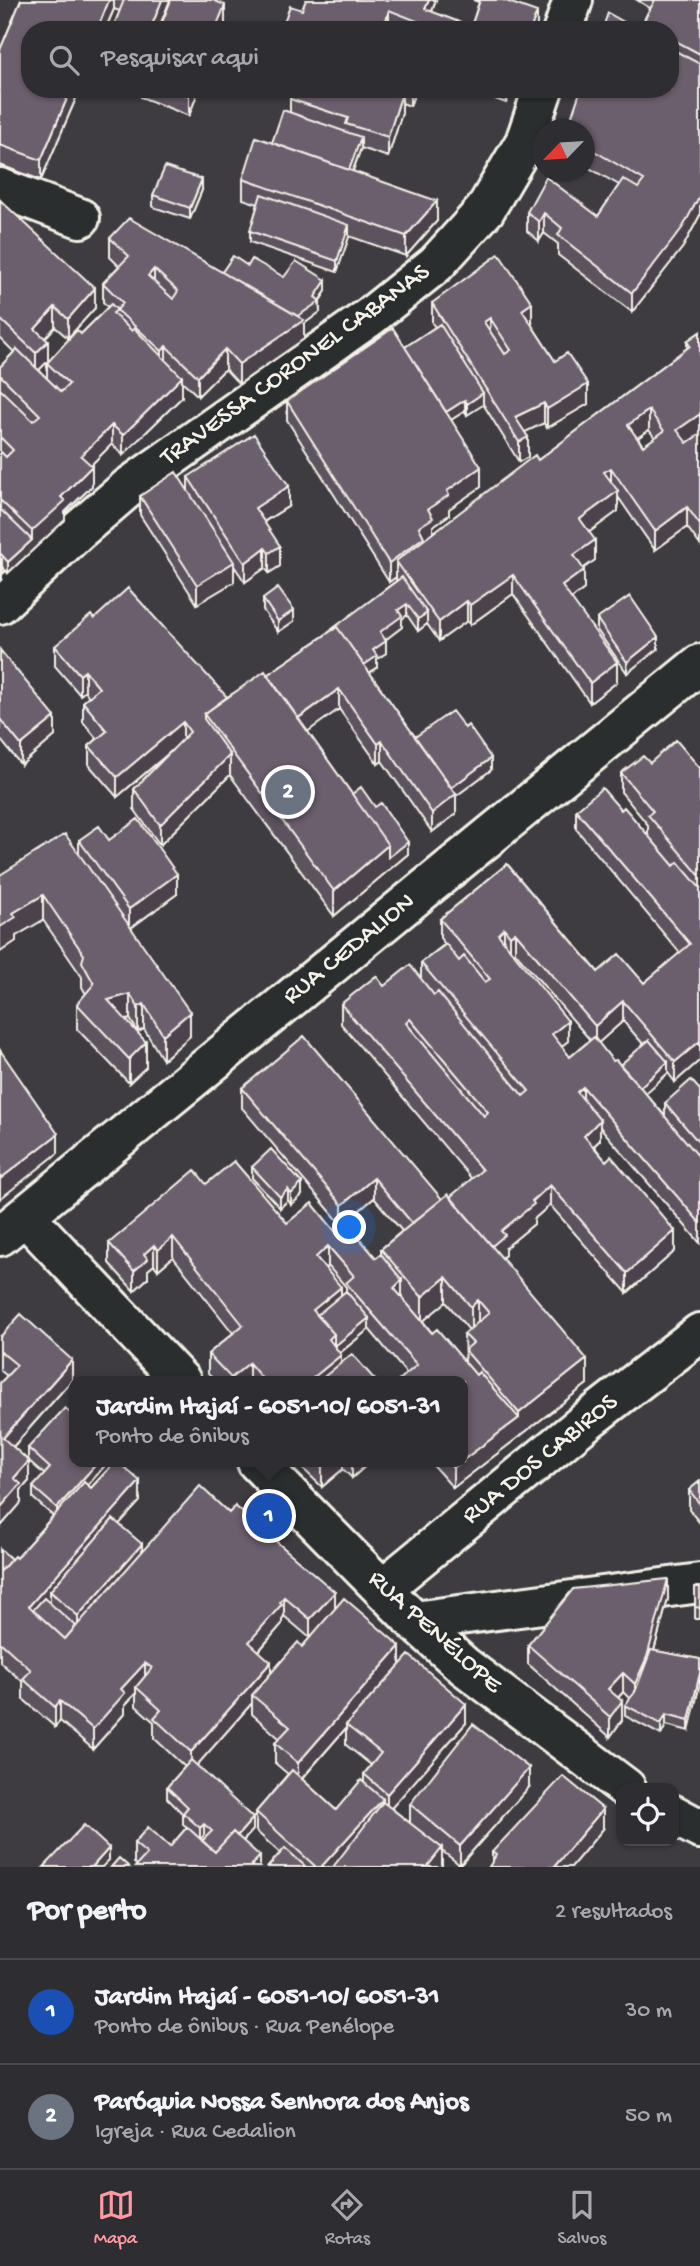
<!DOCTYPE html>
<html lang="pt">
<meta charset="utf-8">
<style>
:root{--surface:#2e2d31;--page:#363539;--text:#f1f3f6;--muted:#a7a8ab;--line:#49494d;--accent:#ff9aa2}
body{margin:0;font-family:"Gochi Hand",sans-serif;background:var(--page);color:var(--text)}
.controls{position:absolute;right:21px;bottom:21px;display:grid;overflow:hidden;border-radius:14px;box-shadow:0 2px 5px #0004}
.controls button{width:63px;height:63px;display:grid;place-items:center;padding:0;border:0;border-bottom:2px solid var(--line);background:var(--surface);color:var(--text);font:35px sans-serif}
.compass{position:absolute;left:532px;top:119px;width:63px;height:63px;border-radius:50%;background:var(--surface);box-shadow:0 2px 5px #0004;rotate:245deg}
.you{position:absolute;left:350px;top:1228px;width:24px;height:24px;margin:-18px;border:5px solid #fff;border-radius:50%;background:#1a73e8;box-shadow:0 0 0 10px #1a73e833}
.badge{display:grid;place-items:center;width:46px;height:46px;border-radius:50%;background:var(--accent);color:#fff;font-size:23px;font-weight:700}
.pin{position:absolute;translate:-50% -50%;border:4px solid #fff;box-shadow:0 2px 7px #0006}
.popup{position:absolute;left:69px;top:1376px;width:399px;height:91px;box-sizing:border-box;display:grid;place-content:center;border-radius:14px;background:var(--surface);filter:drop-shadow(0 2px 5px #0005);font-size:23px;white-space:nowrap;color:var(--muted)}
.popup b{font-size:26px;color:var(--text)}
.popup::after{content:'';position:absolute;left:50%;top:100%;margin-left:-14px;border:14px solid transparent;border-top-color:var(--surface)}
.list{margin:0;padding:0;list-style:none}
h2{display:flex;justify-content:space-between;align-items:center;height:91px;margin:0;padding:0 28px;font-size:30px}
h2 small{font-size:23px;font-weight:400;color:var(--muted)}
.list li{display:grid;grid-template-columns:46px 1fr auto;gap:21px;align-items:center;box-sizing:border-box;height:105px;padding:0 28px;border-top:2px solid var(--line)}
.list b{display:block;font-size:26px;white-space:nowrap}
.list p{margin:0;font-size:23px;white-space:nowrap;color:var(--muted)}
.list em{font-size:23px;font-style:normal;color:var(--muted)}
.icon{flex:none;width:38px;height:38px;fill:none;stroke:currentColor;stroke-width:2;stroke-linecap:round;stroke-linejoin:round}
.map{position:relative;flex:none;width:700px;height:1867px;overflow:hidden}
.search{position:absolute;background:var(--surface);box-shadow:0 2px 5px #0004;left:21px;right:21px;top:21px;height:77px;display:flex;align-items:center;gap:18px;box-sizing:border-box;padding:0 24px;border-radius:28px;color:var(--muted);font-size:26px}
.sheet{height:301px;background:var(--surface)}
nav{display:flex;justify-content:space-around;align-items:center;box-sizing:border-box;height:98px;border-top:2px solid var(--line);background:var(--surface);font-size:19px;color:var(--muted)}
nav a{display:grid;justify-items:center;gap:4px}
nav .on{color:var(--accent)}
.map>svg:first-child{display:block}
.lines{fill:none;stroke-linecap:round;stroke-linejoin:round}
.minor-casing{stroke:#f4f1e8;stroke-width:44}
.minor{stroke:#2a2d2e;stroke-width:38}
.wall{fill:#5d525e;stroke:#f4f1e8;stroke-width:2;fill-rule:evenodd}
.shaded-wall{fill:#4c424c;stroke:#f4f1e8;stroke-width:2}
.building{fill:#6c5f6d;stroke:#f4f1e8;stroke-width:2;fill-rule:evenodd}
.labels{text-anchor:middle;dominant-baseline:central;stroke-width:5;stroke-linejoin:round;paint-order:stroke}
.street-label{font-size:26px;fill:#f4f1e8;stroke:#2a2d2e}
</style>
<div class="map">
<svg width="700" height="1867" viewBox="0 0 700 1867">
<rect width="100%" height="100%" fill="#3e3c41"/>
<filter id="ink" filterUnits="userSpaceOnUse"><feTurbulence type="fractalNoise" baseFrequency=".0143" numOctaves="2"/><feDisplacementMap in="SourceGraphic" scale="14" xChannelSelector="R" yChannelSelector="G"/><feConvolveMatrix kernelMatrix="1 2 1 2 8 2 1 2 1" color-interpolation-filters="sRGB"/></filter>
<g filter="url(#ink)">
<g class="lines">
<g class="minor-casing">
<path id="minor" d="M563,30l10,-30
M0,188l80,30
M0,604l79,-74 50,-43 242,-171 65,-52 49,-54 40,-68 18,-53
M25,1216l156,165
M0,1236l700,-572
M257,1462l157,159 50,45 162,122
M383,1588l206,-169 111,-86
M414,1621l286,-38
M674,1815l26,14"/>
</g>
<use href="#minor" class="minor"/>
</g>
<path class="wall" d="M21,0h149l-12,30h-46l8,-19 -6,-2 -9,21h-75v59h50l-39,91 -41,-15v-115z
M306,0h130l-4,12 39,15 8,-25 -6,-2h34v1l30,23 -2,6h-254l21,-20z
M637,0h63v215l-17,32 -51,65 -74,-57v-11l-14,-11 -5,8 -12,-10v-19l71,4 21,-31 -35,-20v-35l86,-41v-59h-28v-6l8,-16z
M141,89h58l-10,27 -48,-19z
M293,89h123l-6,17 -8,-3v10l-14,44 -27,-9 -8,23 84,50 -31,35 -57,-20 -12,36 -87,-30v-11l8,-27 -15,-5v-20l29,-36 18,-30v-14z
M468,89h43l-5,14z
M202,190l-12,29 -37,-12v-12z
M0,200l95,108 -27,30 -13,-11 -10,11 3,23 -9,9 8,9v-16l34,-29 27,-27 -5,-5v-19l16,-17 -9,-9v-19l112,34 26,-6 78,25 -6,10v11l-16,12v15l-65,45 -14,-15 -27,27 -16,-15v16l-59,58 -11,-11 -21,21 1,21 -27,26v8l-57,53 -6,-6v12l-2,2v-214l14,-15 -14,-14z
M432,303l100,20 -1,1 24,37 33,43 -41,24 -3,-5 -20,9 4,25 -9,5 -36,-58 -16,11 -2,-4 -14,9 30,67 -32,22v6l-16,11v7l105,-73 149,-112v-7l13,-9v213l-13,-18 -32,23 -37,-53v14l-29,21 6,28 -12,8 1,21 -13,10 46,83 -27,21 -77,-109 -43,31 -3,-4 -28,20 -12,-17 -9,7 -11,-16 -5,4v8l-17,13 1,13 -9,6v8l-7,6 45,64 76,33 -35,26v18l-24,18 -50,-71 -4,3 -39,-55 -32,22 45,63 56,60 -74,62 -104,-141 -70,70 -26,-36v-20l40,-40 -57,48 -28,-32v-19l8,-7 -14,-17v-20l6,-5 -4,-6 -5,4 -25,-29v-20l39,-27 133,78 40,-22 65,-45 64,-49v-4l-7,5 -102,-162v-19l118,-54 30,-20 -3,-4zM649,430l6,8 -12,8 -5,-8z
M188,477l101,29 -25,16 16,44 -11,7 -4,-5 -20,14 -11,-16v16l-37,22 -57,-89v-19l48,-5z
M263,599l31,22 -16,11 -15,-22z
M597,619l61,30 -31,24 -30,-43z
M0,650l55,86 -34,29 -21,-26z
M650,763l50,5v292l-25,22 -7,-9 -23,20 20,23v-13l35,-13v153l-100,-116v13l-6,6 81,105 -48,42 -77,-88 -16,14v5l-29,24v7l-3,3 85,126 -134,104 -23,-26h33l-56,-88 -38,-45 -29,24 1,9 35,19h-160l-8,-7v-20l25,-21 -60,-76 -15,13 -4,-5 -6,5v8l-14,13 -25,-28v-20l97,-59 81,39 52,13 37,22 5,-4v-5l21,-18 -28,-33 -32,27 -100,-117v-20l200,111 8,-2 22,-18 -131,-155v-20l43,-18 37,-8v-15l24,-19 -5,-6v-19l67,-55 91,108 46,11 36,-30 -104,-124v-19h45l27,25v-10l-27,-33v-19zM515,952l75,88 -20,17 -9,-11 7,-5 -55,-88zM623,1021l21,24 -24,20 -7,-4 -15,-18zM328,1266l18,21v4l-5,5 -15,-28zM446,1302l23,28 -5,4 1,28 -33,-29 -9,-12z
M79,840h30l68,54 -46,34 59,108 -27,24 -19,-31 -6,3 -8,-13 -4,1 20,47 -17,16 -52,-54v-25l9,-10 -4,-7v-10l-39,-57 -27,16v5l-16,-66 79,-21z
M252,1167l50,28 -11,10 -3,-5 -8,8 -28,-30z
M0,1337l72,43 -59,67 16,34 -8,9v13l-20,23 -1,-143 7,-7 -7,-6z
M28,1448l47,14h33l-20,23 3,3 21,-23 -3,-3h9l22,39 -21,23 23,28 193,57 131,114 -75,85 19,15v-19l119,-17 -69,78 -18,-14v16h-174l12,-14 -24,-22v-19l32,-38 -13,-11v-20l4,-5 -27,-24v-11l-56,63 57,64 -10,11 17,26 -123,-2 -3,-2v-20l36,4 17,-20 -4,-3v-10l-16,-16v-11l18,-20 -31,-29v-16l-18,-16v-13l-11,12v8l-32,36 -33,-28 -5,6 -32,-28v-17l-23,-20v-113l11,10 5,-1 37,-42 -20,-18v-11l12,-12 -17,-15zM284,1616l26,22 -8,9 -31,26 -12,-22 23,-27v-5zM346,1728v17l25,20 -7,9v8l-28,28 -34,-31z
M296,1462h74l-18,16 -9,-9 -21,18z
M700,1481v42l-11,-13v-20z
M695,1587h5v32h-5z
M668,1599l-14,52 46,8 -11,72 -23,-6 -5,10 -36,-19v-11l5,-6 -7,-7 -5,6 4,22 -12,17 -82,-73v-19z
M603,1829l-32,38h-82l3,-4v-11z"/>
<path class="shaded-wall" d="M109,0h5v9l-9,21h-8z
M162,0h8l-12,30h-8z
M429,0h7l-9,24 -2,-15z
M225,5v19l-2,6h-8z
M389,10v20h-6z
M537,12v12l-2,6h-5z
M71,89h9l-39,91v-20z
M191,89h8l-10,27v-20z
M410,89h6l-6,17z
M506,89h5l-5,14z
M402,93v20l-14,44v-20z
M361,137v11l-15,41v-11z
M202,179v11l-12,29v-11z
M700,195v20l-17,32 -51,65v-19z
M437,201v20l-31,35v-20z
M544,213v20l-5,8v-19z
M349,225v12l-12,35v-11z
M154,269v19l-6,-12z
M326,280v11l-7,10 1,11 -16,12v15l-65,45v-20l53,-43 23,-24z
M95,288v20l-27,30v-19z
M532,303v20l-10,6v-19z
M55,307v20l-20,22v-20z
M490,318v20l-6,-16z
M48,341v20l-12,12v-20z
M166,346v19l-4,5v-19z
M225,349v20l-27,27v-19z
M182,377v20l-59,58v-20z
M588,384v20l-41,24v-19z
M483,393v12l-16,10v-11z
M465,400v11l-22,14v-11z
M544,403v20l-29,14v-20z
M649,410v20l-21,14v-19z
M700,414v20l-23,16v-20z
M112,425v19l-31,31v-19z
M528,437v20l-9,5v-20z
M92,466v20l-27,26v8l-57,53v-11l24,-22v-9l29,-34z
M481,467v20l-32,22v6l-16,11v11l-37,24v16l-7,5v-19l30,-36 9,-18 19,-18z
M611,468v20l-7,-16z
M289,486v20l-34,21v-19z
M618,491v20l-38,28v-20z
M687,507v20l-32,23v-19z
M595,540v20l-21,15v-20z
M280,546v20l-11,7v-20z
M265,548v20l-20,14v-19z
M2,559v20l-2,2v-20z
M234,562v20l-37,22v-19z
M584,570v19l-22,17v-20z
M513,575v19l-43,31v-20z
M467,601v20l-28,20v-19z
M407,604v11l-5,4v8l-22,17v-12l18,-22z
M294,610v11l-16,11v-11z
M427,613v11l-9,7v-12z
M658,637v12l-31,24v-11z
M386,641v12l-9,6v8l-17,12v-11l13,-18z
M617,662v20l-27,21v-20z
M85,671v20l-5,4v-20z
M339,689v20l-43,31v-20z
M55,717v19l-34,29v-20z
M183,722v19l-66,56v-20z
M382,741v20l-4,3v-20z
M230,755v20l-70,70v-20z
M491,758v12l-35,26v18l-24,18v-19l15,-22z
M408,842v12l-74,62v-25l54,-46z
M177,874v20l-48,35v-20z
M43,895v25l-27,16v5l-16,11v-25l13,-14z
M504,928v20l-6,-14z
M515,932v20l-5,4v-20z
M130,994v25l-22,6v-25z
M623,1001v20l-28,25v-20z
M144,1004v25l-6,3v-25z
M190,1012v24l-27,24v-25z
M568,1021v20l-16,13v-20z
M700,1041v19l-25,22v-20z
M146,1042v25l-17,16v-24z
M668,1062v11l-32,29v-11z
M583,1087v20l-6,-15z
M600,1120v20l-16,15v-19z
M58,1134v19l-58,46v-20z
M374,1178v20l-32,27v-20z
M302,1183v12l-11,10v-11z
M550,1185v20l-16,14v5l-29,24v7l-15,13v-20l11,-17z
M288,1189v11l-8,8v-11z
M675,1231v20l-48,42v-20z
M173,1237v20l-15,13v-20z
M154,1245v20l-6,5v8l-14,13v-20l10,-17z
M328,1246v20l-12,10v-19z
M446,1277v25l-24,20v-25z
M402,1280v20l-8,-12z
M341,1287v20l-22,18 -6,-15z
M478,1300v25l-7,7v-25z
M369,1318v11l-33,27v-11z
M334,1334v20l-5,-15z
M341,1355v19l-8,7h-24z
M587,1359v25l-134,104v-20l8,-6h2v-2l56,-42v-5z
M72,1360v20l-69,78v-20z
M249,1363v18h-18v-3z
M29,1461v20l-8,9v13l-20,23v-19l13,-29z
M98,1462h10l-51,58v-12z
M328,1462h15v7l-21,18v-20z
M352,1462h18l-18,16z
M140,1481v20l-85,95 -5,-5v11l-16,18 -5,-14z
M142,1544v11l-64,72v-11z
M668,1579v20l-21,77 -12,27v-19z
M335,1592v19l-25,27v-19z
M284,1597v19l-2,3v5l-33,38v-20z
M400,1646v20l-54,59v3l-48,55v-20z
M271,1662v20l-19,13v8l-61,69v-20z
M145,1663v19l-9,5v6l-11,12v8l-32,36v-20l28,-40z
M623,1673v19l-15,17v-20z
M700,1673v11l-11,47v-11z
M60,1701v20l-5,6v-20z
M622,1701v19l-12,17v-20z
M466,1704v19l-79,90v-19z
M666,1714v11l-5,10v-11z
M529,1768v19l-69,78v-19z
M383,1799v19l-44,49h-18z
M603,1809v20l-32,38h-17z
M253,1818v12l-34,37 -4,-6z
M204,1824v11l-4,5v-12z
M109,1848v12l-7,7h-10z
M442,1848v19h-15z
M260,1856v11h-10z"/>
<path class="building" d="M21,0h88l-12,30h-67v59h41l-30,71 -41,-15v-95z
M124,0h38l-12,30h-38z
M171,0h42l12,5 -10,25h-56z
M306,0h123l-4,9 55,21h-51l1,-4 -41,-16 -6,20h-102l9,-24 12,4z
M480,0h23l34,12 -7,18h-50l-9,-3z
M655,0h45v54l-30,-16v-8h-16l-12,-6z
M608,13l30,17h-36z
M670,48l30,16v131l-17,32 -51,66 -74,-58 4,-7 -18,-15 -5,9 -12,-10 19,-35 52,39 25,-37 15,9 6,-8 -60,-35v-15h-17l14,-41h89z
M171,89h20l-2,7z
M293,89h99l10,4 -14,44 -42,-13 2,-6 -58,-19z
M283,110l78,27 -12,33 -77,-27z
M256,137l181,64 -31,35 -163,-57z
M165,167l37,12 -12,29 -37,-13z
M261,194l88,31 -12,36 -87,-30z
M0,200l95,88 -27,31 -13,-12 -20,22 13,12 -12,12 -36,-34z
M129,218l175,102 -65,44 -14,-15 -27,28 -32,-31 -4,5 -45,-41 6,-7 -20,-20 26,-27 -19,-18zM154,269l24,22 -5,8 -25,-23z
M499,254l33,49 -10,7 33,51 12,-8 21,31 -41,25 -3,-6 -29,14 13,20 -9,5 -87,-139zM490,318l21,32 -6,4 -21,-32z
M233,256l15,10 4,-7 32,18 12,-16 30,19 -11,17 5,4 -22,15 -76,-44z
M111,304l6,6 -4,3 19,18 2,-3 48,49 -59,58 -11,-10 -31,31 11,10 -31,31 4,4 -33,30 -32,-31v-49l6,6 7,-7 -13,-13v-48l33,32 7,-6 -40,-40v-8l17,-18 44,43 8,-8 -22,-21 30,-33 4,4z
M440,324l43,69 -16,11 -2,-4 -19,12 -41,-65z
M393,328l88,139 -34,24 2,4 -21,14 5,9 -14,9 5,10 -35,26 -102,-162z
M700,332v82l-23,16 10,13 13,-9v91l-13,-18 -32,24 -44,-63 -7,4 14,19 -38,28 15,21 -21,15 10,15 -22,16 55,76 -27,21 -77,-108 -43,30 -3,-4 -28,21 -43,-61 139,-106 3,5 152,-114 -3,-5zM649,410l15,21 -21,15 -15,-21z
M254,434l35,52 -34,22 25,38 -11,7 -4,-5 -20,15 -57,-86z
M176,472l58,90 -37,23 -57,-89z
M0,509l32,31 -24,22 -8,-9z
M402,577l25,36 -9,6 -11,-15 -9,6 4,6 -22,16 6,9 -13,9 4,6 -13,9 -27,-38 -4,3 -1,-1z
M128,588l99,109 -23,17v5l26,36 -70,70 -26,-36 56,-57 -7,-10 -66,55 -28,-31 18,-15 -24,-29 16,-14 -14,-17 -5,4 -25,-29 36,-31 3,4z
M278,588l16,22 -16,11 -15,-22z
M630,596l28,41 -31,25 -30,-43z
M337,627l119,167 -24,19 -50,-72 -4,3 -39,-55 -41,29 -31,-43z
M0,650l55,67 -34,28 -21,-26z
M265,671l123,174 -54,46 -130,-177z
M452,711l13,17 3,-3 23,33 -40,30 -36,-51z
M676,740l24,28v108l-52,-61 5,-4 -32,-38 22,-17 7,7z
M361,787l14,20 6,-4 27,39 -20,16v-13l-36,-51z
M602,788l19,22 3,-3 50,59 4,-4 22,26v153l-25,21 -52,-61 -28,25 -80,-94 -5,4 -6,-8 -6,6 70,87 -16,13 18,23 24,-20 19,24 3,-1 20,22 64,76v65l-117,-136 -6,5 23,28 -16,16 22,25 5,-5 64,75 -48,42 -77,-88 -18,16 2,3 -33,27 4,4 -13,11 -42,-49 32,-27 -141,-166 35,-28 8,10 26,-21 24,30 4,-3 85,104 6,-5 -108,-128 25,-19 13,17 5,-5 21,26 5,-3 -50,-60 67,-55 91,108 21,-18 25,29 46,-39 -114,-134zM410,1019l78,93 -4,4 -78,-93z
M138,819l39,55 -48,35 -50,-69 20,-14 10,14z
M65,834l125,178 -27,23 -19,-31 -6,3 -8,-13 -22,6 38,42 -17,17 -52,-55 17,-20 -12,-22 2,-7 -41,-60 -30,18 3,4 -16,10v-52z
M304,1036l138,163 -30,24 -38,-45 -32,27 -100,-117z
M649,1040l19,22 -28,25 -20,-22z
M0,1050l58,84 -58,45z
M691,1080l9,10v54l-35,-41z
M271,1149l31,34 -11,11 -3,-5 -8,8 -28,-30z
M234,1161l53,62 25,-20 27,33 11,-9 26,31 5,-4 21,26 -8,8 38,45 5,-4 39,46 3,-3 40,46 -56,42v-79h-65l19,-16 -71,-82 8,-7 -26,-30 -12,11 25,30 -28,23 21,24 -5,5 12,16 -32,26h-45l-15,-18 -18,15 -23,-24 35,-29 -70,-88 -15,13 -4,-5 -10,9 4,5 -14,12 -25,-28 86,-73 11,14z
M448,1194l139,165 -68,54 -54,-63 8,-7 -9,-9 25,-21 -11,-13 -7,7 -25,-30 -24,20 -41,-48z
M346,1291l23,27 -33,27 -2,-2v-9l-17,-19z
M21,1314l51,46 -69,78 26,23 -15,17 7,6 -20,23 -1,-124 17,-18 -17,-14v-14z
M352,1354l24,27h-57z
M65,1408l10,9v45h23l-41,46 -24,-21 17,-19 -22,-20z
M115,1462h3l22,19 -111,125 36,33 135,-153 29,27 6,-7 100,86 -25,27 -26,-22 -4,5 2,2 -33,38 22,20 -80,90 -37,-34 7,-8 -25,-23 16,-19 -7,-5 -24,26 4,4 -32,36 -33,-28 -5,6 -32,-28 8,-9 -31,-28v-70l14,-16 2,2 68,-76 7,6z
M316,1462h12l-6,5z
M447,1462h14l-8,6z
M700,1481v23l-11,-14z
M113,1519l29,25 -64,72 -28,-25z
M0,1549l11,10 -11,13z
M668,1579l-21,78 -12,27 -12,-11 -15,16 14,12 -12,16 -82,-72 45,-56z
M695,1587h5v21l-5,-1z
M44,1598l32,28 -11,13 -32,-29z
M344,1598l56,48 -102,117 -23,-20 15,-16 -38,-32 46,-53 4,5z
M651,1650l49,9v14l-11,47 -23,-6 -5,10 -36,-19 10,-13z
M409,1655l57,49 -79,90 -23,-20 17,-21 -35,-28z
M473,1724l56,44 -69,78 -50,-42z
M191,1760l62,58 -16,18 -4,-4 -18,20 -13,-11 10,-10 -8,-7 -4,4 -17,-15 5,-6 -21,-20z
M292,1770l44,40 25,-30 22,19 -62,68h-5l-60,-55z
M563,1776l40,33 -49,58h-65l7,-12 -4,-3z
M383,1802l59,46 -15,19h-94z
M84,1825l25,23 -17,19h-48z
M148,1827l22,20 17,-20 28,25 18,-20 27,24 -10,11h-115l12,-13 -13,-11z
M285,1848l21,19h-38z
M119,1858l10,9h-18z"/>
</g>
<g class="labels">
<g class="street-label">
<text transform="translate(296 366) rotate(-36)">TRAVESSA CORONEL CABANAS</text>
<text transform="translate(350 950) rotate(-39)">RUA CEDALION</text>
<text transform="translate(541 1460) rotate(-39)">RUA DOS CABIROS</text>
<text transform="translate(434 1633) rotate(42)">RUA PENÉLOPE</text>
</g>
</g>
</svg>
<div class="controls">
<button><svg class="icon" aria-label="locate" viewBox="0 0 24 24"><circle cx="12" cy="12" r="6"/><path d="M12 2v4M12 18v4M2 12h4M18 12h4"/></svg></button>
</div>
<svg class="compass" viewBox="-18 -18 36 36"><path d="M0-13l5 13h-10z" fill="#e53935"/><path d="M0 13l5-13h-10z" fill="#a7a8ab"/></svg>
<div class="you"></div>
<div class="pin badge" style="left:269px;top:1516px;background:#1a4fb4">1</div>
<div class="popup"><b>Jardim Itajaí - 6051-10/ 6051-31</b>Ponto de ônibus</div>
<div class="pin badge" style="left:288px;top:792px;background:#6b7280">2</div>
<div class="search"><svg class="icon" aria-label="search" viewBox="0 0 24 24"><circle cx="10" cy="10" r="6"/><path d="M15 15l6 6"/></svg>Pesquisar aqui</div>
</div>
<section class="sheet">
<h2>Por perto<small>2 resultados</small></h2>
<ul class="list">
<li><span class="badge" style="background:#1a4fb4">1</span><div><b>Jardim Itajaí - 6051-10/ 6051-31</b><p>Ponto de ônibus · Rua Penélope</p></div><em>30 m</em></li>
<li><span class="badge" style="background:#6b7280">2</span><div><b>Paróquia Nossa Senhora dos Anjos</b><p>Igreja · Rua Cedalion</p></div><em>50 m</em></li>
</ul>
</section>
<nav>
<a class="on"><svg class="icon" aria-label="map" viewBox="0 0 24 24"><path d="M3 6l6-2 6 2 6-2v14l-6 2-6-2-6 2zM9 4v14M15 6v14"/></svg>Mapa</a>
<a><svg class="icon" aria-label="directions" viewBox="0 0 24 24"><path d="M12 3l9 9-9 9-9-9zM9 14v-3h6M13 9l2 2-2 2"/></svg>Rotas</a>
<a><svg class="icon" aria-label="saved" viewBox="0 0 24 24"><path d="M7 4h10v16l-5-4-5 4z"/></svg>Salvos</a>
</nav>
